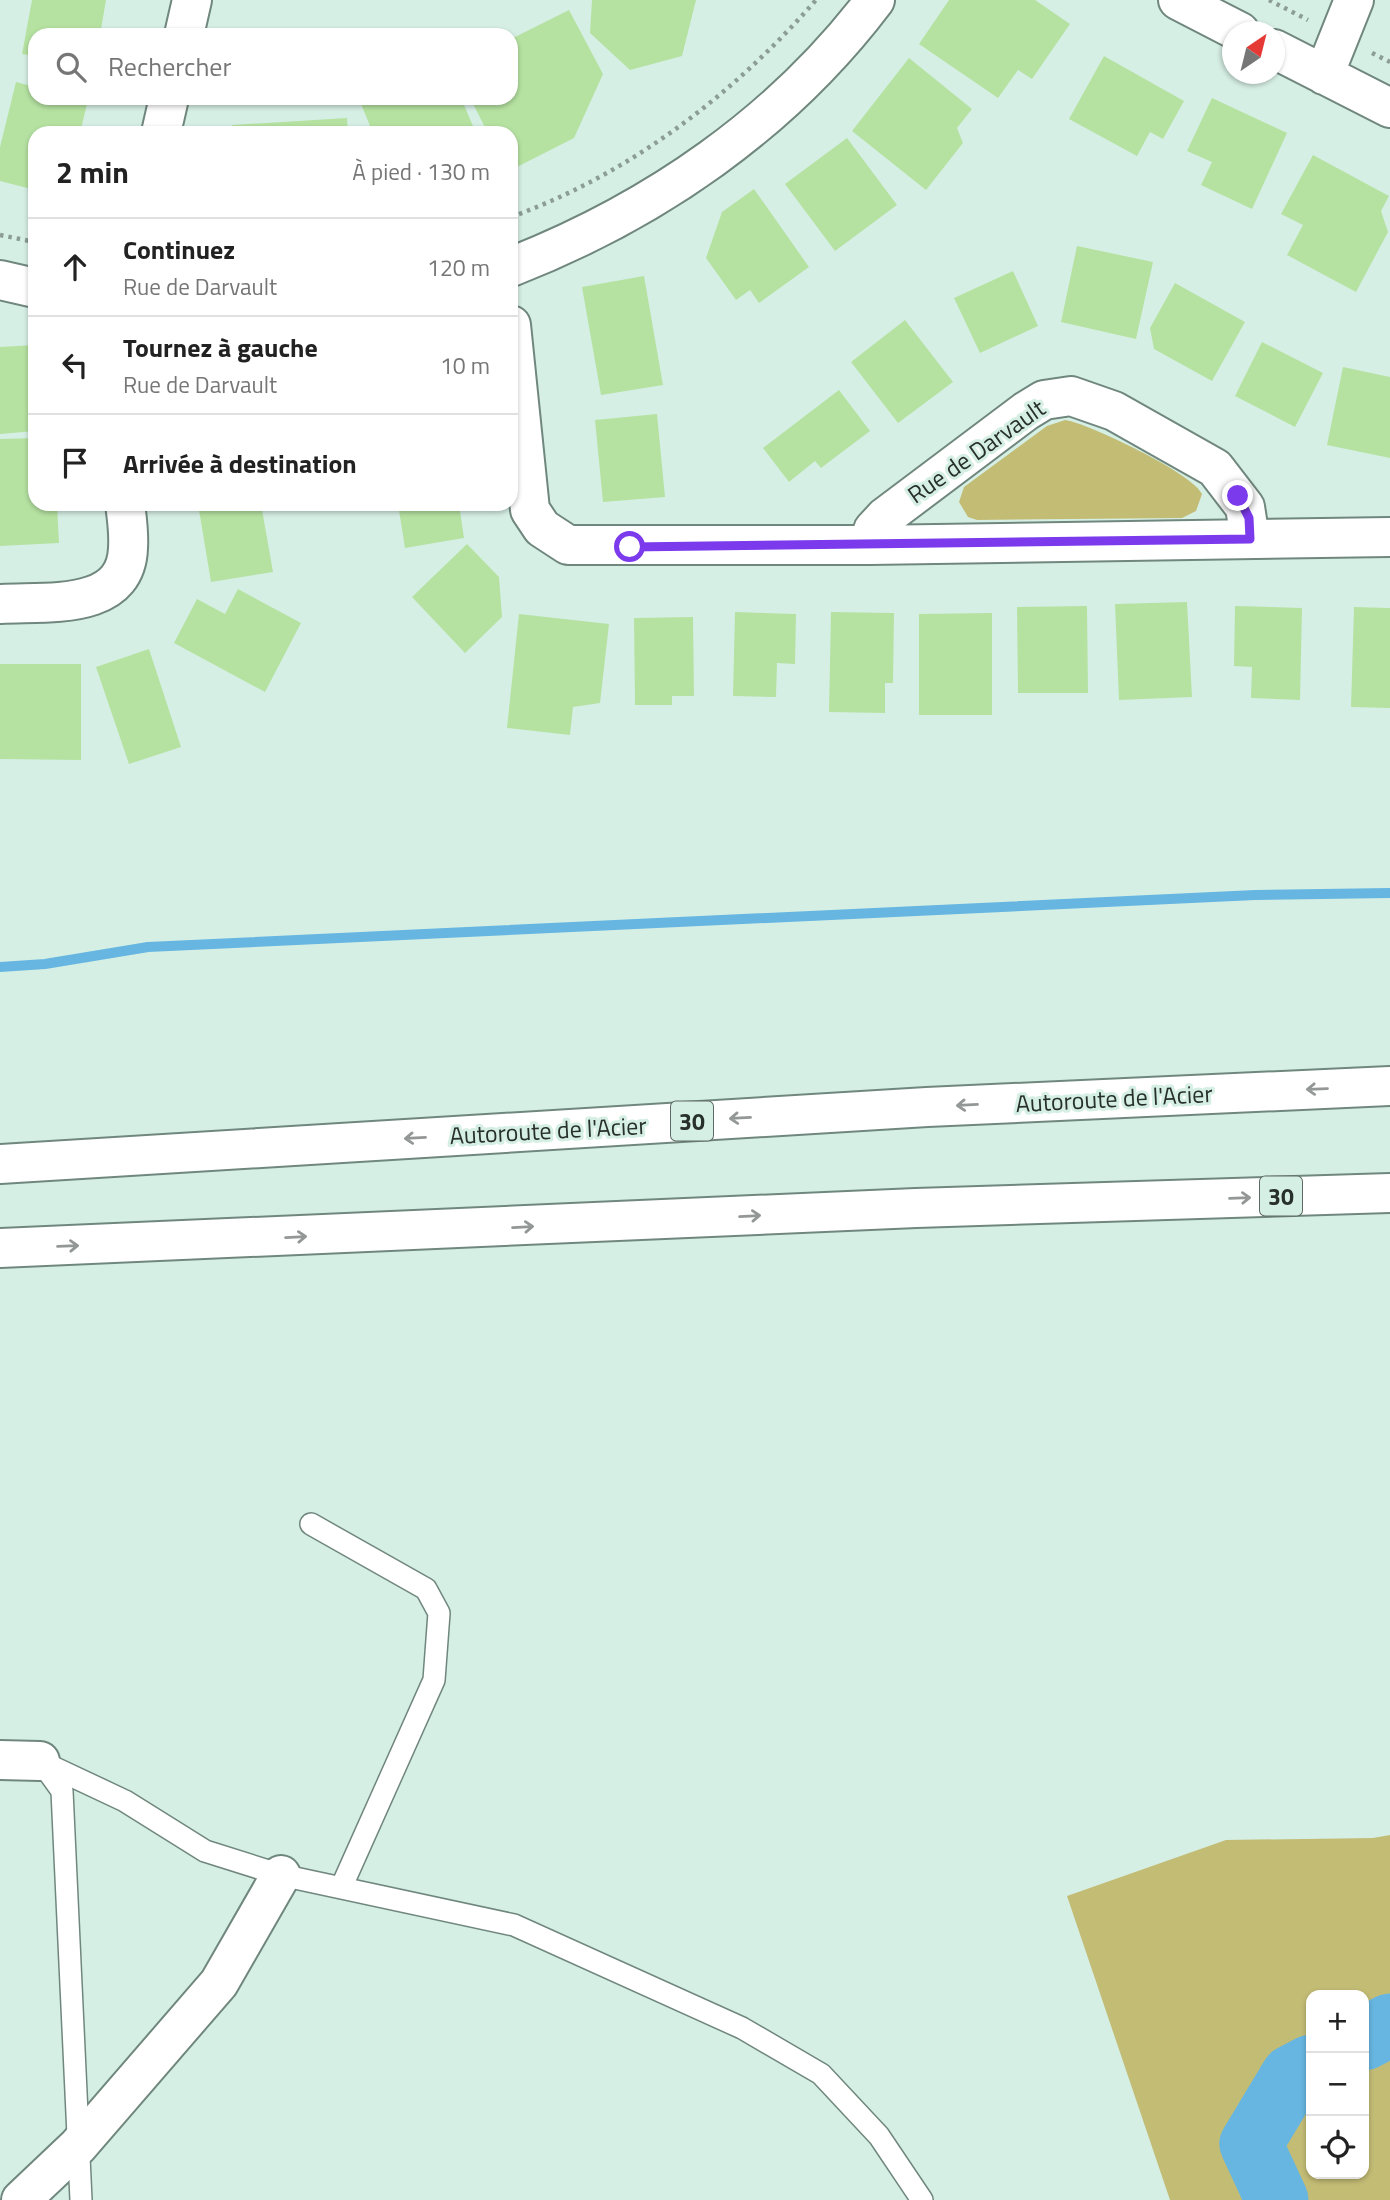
<!DOCTYPE html>
<html lang="fr">
<meta charset="utf-8">
<style>
:root{--surface:#fff;--page:#f6f6f6;--text:#222;--muted:#767676;--line:#e0e0e0}
body{margin:0;font-family:"Titillium Web",sans-serif;background:var(--page);color:var(--text)}
.controls{position:absolute;right:21px;bottom:21px;display:grid;overflow:hidden;border-radius:14px;box-shadow:0 2px 5px #0004}
.controls button{width:63px;height:63px;display:grid;place-items:center;padding:0;border:0;border-bottom:2px solid var(--line);background:var(--surface);color:var(--text);font:35px sans-serif}
.compass{position:absolute;left:1222px;top:21px;width:63px;height:63px;border-radius:50%;background:var(--surface);box-shadow:0 2px 5px #0004;rotate:35deg}
.stop{position:absolute;width:21px;height:21px;margin:-16px;border:5px solid #7c3aed;border-radius:50%;background:#fff}
.stop.end{background:#7c3aed;border-color:#fff;box-shadow:0 2px 7px #0008}
.list{margin:0;padding:0;list-style:none}
h2{display:flex;justify-content:space-between;align-items:center;height:91px;margin:0;padding:0 28px;font-size:30px}
h2 small{font-size:23px;font-weight:400;color:var(--muted)}
.list li{display:grid;grid-template-columns:46px 1fr auto;gap:21px;align-items:center;box-sizing:border-box;height:98px;padding:0 28px;border-top:2px solid var(--line)}
.list b{display:block;font-size:26px;white-space:nowrap}
.list p{margin:0;font-size:23px;white-space:nowrap;color:var(--muted)}
.list em{font-size:23px;font-style:normal;color:var(--muted)}
.icon{flex:none;width:38px;height:38px;fill:none;stroke:currentColor;stroke-width:2;stroke-linecap:round;stroke-linejoin:round}
.map{position:relative;flex:none;width:1390px;height:2200px;overflow:hidden}
.search{position:absolute;background:var(--surface);box-shadow:0 2px 5px #0004;left:28px;top:28px;width:490px;height:77px;display:flex;align-items:center;gap:18px;box-sizing:border-box;padding:0 24px;border-radius:21px;color:var(--muted);font-size:26px}
.panel{position:absolute;background:var(--surface);box-shadow:0 2px 5px #0004;left:28px;top:126px;width:490px;height:385px;border-radius:21px}
.map>svg:first-child{display:block}
.green{fill:#c3bc75;fill-rule:evenodd}
.lines{fill:none;stroke-linecap:round;stroke-linejoin:round}
.stream{stroke:#66b6e1;stroke-width:10}
.river{stroke:#66b6e1;stroke-width:63}
.building{fill:#b5e2a1}
.service-casing{stroke:#70877e;stroke-width:24}
.minor-casing{stroke:#70877e;stroke-width:42}
.motorway-casing{stroke:#70877e;stroke-width:42}
.path{stroke:#8b9d96;stroke-width:4.5;stroke-dasharray:3.5 5;stroke-linecap:butt}
.service{stroke:#fff;stroke-width:21}
.minor{stroke:#fff;stroke-width:38}
.motorway{stroke:#fff;stroke-width:38}
.oneway{stroke:#939896}
.route{stroke:#7c3aed;stroke-width:9}
.labels{text-anchor:middle;dominant-baseline:central;stroke-width:6;stroke-linejoin:round;paint-order:stroke}
.shield{fill:#d6efe5;stroke:#5c6964;stroke-width:2}
.shield-label{font-size:23px;font-weight:bold;fill:#27302c}
.street-label{font-size:24px;fill:#27302c;stroke:#d6efe5}
</style>
<div class="map">
<svg width="1390" height="2200" viewBox="0 0 1390 2200">
<rect width="100%" height="100%" fill="#d6efe5"/>
<path class="green" d="M1065,420c23,3 129,54 137,74l-6,17 -14,7 -205,2 -9,-3 -9,-15 5,-15 83,-61z
M1390,1835v365h-220l-103,-304 159,-56 147,-2zM1311,1995h53v179h-53z"/>
<g class="lines">
<path class="stream" d="M0,967l45,-3 103,-17 1107,-52 135,-2"/>
<path class="river" d="M1364,2039l26,-14
M1277,2200l-26,-56 41,-68 19,-10"/>
</g>
<path class="building" d="M32,0h74l-6,35h-65v21l-13,-2z
M592,0h104l-14,56 -52,14 -40,-37z
M949,0h86l35,24 -38,55 -14,-9 -20,28 -79,-54z
M569,10l34,64 -29,64 -63,32v-37h-23l-18,-35h41v-59z
M1104,56l80,45 -21,38 -13,-7 -13,24 -68,-37z
M909,58l63,51 -15,19 6,15 -37,47 -74,-59z
M16,82l19,5v11l53,2 -8,33h-45v57l-35,-9v-34z
M375,98h86l15,35h-103l-12,-29z
M1212,98l75,35 -35,76 -51,-24 11,-23 -25,-11z
M347,118l1,15h-116v-8z
M847,138l50,67 -62,46 -50,-67z
M1313,155l76,41 -8,15 7,21 -32,60 -69,-37 16,-30 -22,-11z
M754,189l55,78 -50,36 -9,-13 -14,10 -30,-42 16,-46z
M1077,246l76,16 -17,77 -75,-17z
M1013,271l25,55 -58,27 -26,-55z
M644,276l19,109 -62,10 -19,-108z
M1175,283l70,39 -33,59 -58,-32 -4,-21z
M905,320l48,62 -55,41 -47,-61z
M1262,342l61,31 -28,54 -60,-31z
M35,345v86l-35,3v-87z
M1343,367l47,10v81l-63,-13z
M839,390l31,41 -49,37 -6,-7 -26,21 -26,-34z
M657,414l8,83 -62,5 -8,-82z
M35,438v66h22l2,39 -59,3v-107z
M198,504h63l12,68 -62,10z
M398,504h61l5,34 -59,10z
M467,544l32,33 3,40 -37,36 -53,-56z
M238,589l63,34 -36,69 -91,-49 23,-44 28,15z
M1187,602l5,95 -73,3 -4,-96z
M1087,606l1,87h-70l-1,-86z
M1235,606l67,2 -2,92 -49,-2 1,-31 -18,-1z
M1354,607l36,1v100l-39,-1z
M735,612l61,2 -1,50 -18,-1 -1,34 -43,-1z
M831,612l63,1 -1,70h-8v30l-56,-1z
M992,613v102h-73v-101z
M519,614l90,10 -9,79 -27,4 -3,28 -63,-7z
M693,617l1,79h-22v9h-37l-1,-87z
M149,649l32,98 -52,17 -33,-97z
M0,664h81v96l-81,-1z"/>
<g class="lines">
<g class="service-casing">
<path id="service" d="M311,1524l115,65 13,24 -5,67 -93,208
M40,1761l85,40 80,50 76,24 233,50 228,103 79,46 58,62 43,64
M42,1763l20,28 19,409"/>
</g>
<g class="minor-casing">
<path id="minor" d="M1178,0l62,32
M184,35l8,-35
M1274,49l116,59
M1324,75l30,-75
M161,133l8,-35
M511,267c143,-56 271,-144 364,-267
M0,280l35,8
M511,325l19,185 12,18 26,17h302l520,-8
M870,545l3,-15 12,-13 141,-106 18,-11 27,-4 43,15 101,57 30,39 5,32
M0,604c46,-3 126,8 128,-56 1,-15 -1,-30 -3,-44
M0,1760l40,1
M21,2200l57,-54 141,-163 62,-108"/>
</g>
<g class="motorway-casing">
<path id="motorway" d="M0,1164l927,-57 463,-21
M0,1248l916,-40 474,-15"/>
</g>
<path class="path" d="M1269,0l39,20
M1372,53l18,9
M511,217c119,-43 222,-122 305,-217
M0,235l35,7"/>
<use href="#service" class="service"/>
<use href="#minor" class="minor"/>
<use href="#motorway" class="motorway"/>
</g>
<defs><path id="oneway-shaft" d="M-6 0H5M1.5-3L5.5 0L1.5 3" fill="none" stroke-width="1.6" stroke-linecap="round" stroke-linejoin="round" transform="scale(1.75)"/></defs>
<g class="oneway">
<use href="#oneway-shaft" transform="translate(1317 1089) rotate(178)"/>
<use href="#oneway-shaft" transform="translate(967 1105) rotate(177)"/>
<use href="#oneway-shaft" transform="translate(740 1118) rotate(177)"/>
<use href="#oneway-shaft" transform="translate(415 1138) rotate(177)"/>
<use href="#oneway-shaft" transform="translate(1240 1198) rotate(-2)"/>
<use href="#oneway-shaft" transform="translate(750 1216) rotate(-3)"/>
<use href="#oneway-shaft" transform="translate(523 1227) rotate(-3)"/>
<use href="#oneway-shaft" transform="translate(296 1237) rotate(-3)"/>
<use href="#oneway-shaft" transform="translate(68 1246) rotate(-2)"/>
</g>
<g class="lines">
<path class="route" d="M630,547l620,-8 -1,-21 -11,-22"/>
</g>
<g class="labels">
<g class="shield">
<rect x="671" y="1101.5" width="42" height="39" rx="5"/>
<rect x="1260" y="1176.5" width="42" height="39" rx="5"/>
</g>
<g class="shield-label">
<text x="692" y="1121">30</text>
<text x="1281" y="1196">30</text>
</g>
<g class="street-label">
<text transform="translate(976 451) rotate(-35)">Rue de Darvault</text>
<text transform="translate(1114 1098) rotate(-3)">Autoroute de l'Acier</text>
<text transform="translate(548 1130) rotate(-3)">Autoroute de l'Acier</text>
</g>
</g>
</svg>
<div class="controls">
<button>+</button>
<button>−</button>
<button><svg class="icon" aria-label="locate" viewBox="0 0 24 24"><circle cx="12" cy="12" r="6"/><path d="M12 2v4M12 18v4M2 12h4M18 12h4"/></svg></button>
</div>
<svg class="compass" viewBox="-18 -18 36 36"><path d="M0-13l5 13h-10z" fill="#e53935"/><path d="M0 13l5-13h-10z" fill="#767676"/></svg>
<div class="stop" style="left:630px;top:547px"></div>
<div class="stop end" style="left:1238px;top:496px"></div>
<div class="search"><svg class="icon" aria-label="search" viewBox="0 0 24 24"><circle cx="10" cy="10" r="6"/><path d="M15 15l6 6"/></svg>Rechercher</div>
<section class="panel">
<h2>2 min<small>À pied · 130 m</small></h2>
<ul class="list">
<li><svg class="icon" aria-label="ahead" viewBox="0 0 24 24"><path d="M12 20V5M6 11l6-6 6 6"/></svg><div><b>Continuez</b><p>Rue de Darvault</p></div><em>120 m</em></li>
<li><svg class="icon" aria-label="left" viewBox="0 0 24 24"><path d="M17 20v-9H6M10 6l-5 5 5 5"/></svg><div><b>Tournez à gauche</b><p>Rue de Darvault</p></div><em>10 m</em></li>
<li><svg class="icon" aria-label="arrive" viewBox="0 0 24 24"><path d="M6 21V4h12l-3 4 3 4H6"/></svg><div><b>Arrivée à destination</b></div></li>
</ul>
</section>
</div>
